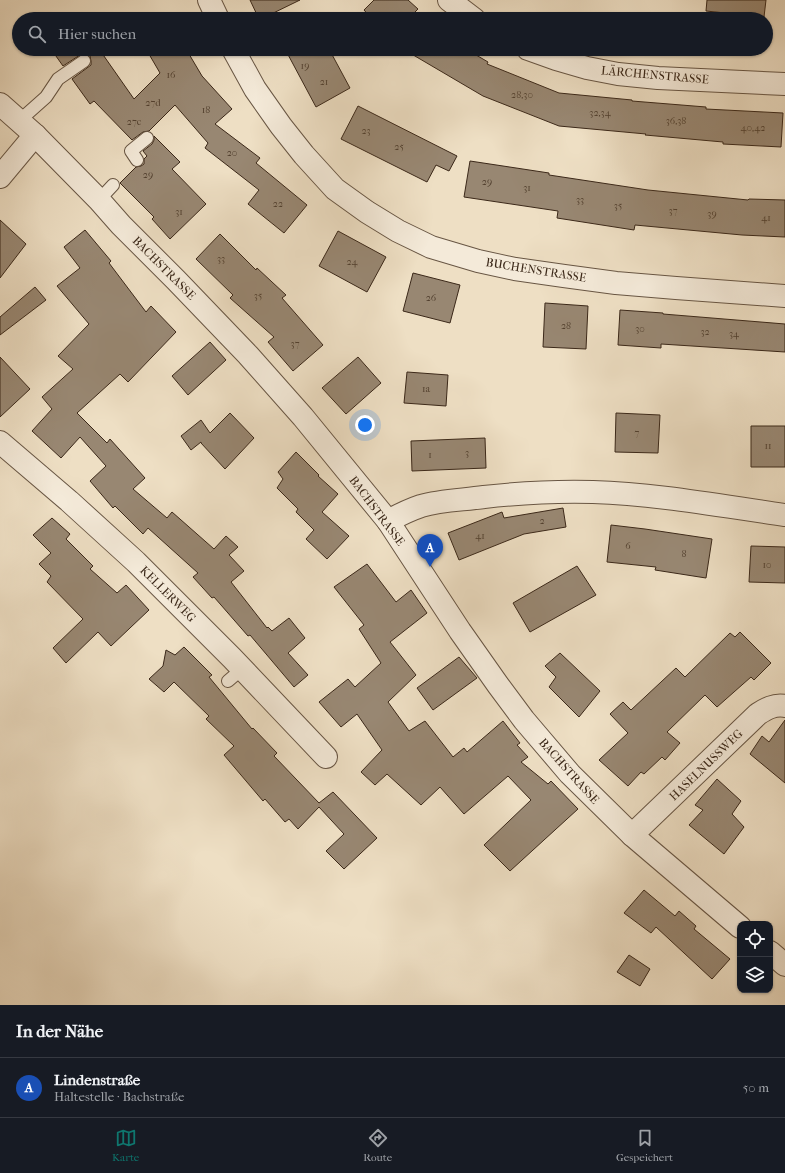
<!DOCTYPE html>
<html lang="de">
<meta charset="utf-8">
<style>
:root{--surface:#171b24;--page:#242831;--text:#f1f3f6;--muted:#9ea1a6;--line:#363941;--accent:#0f766e}
body{margin:0;font-family:"IM FELL French Canon",serif;background:var(--page);color:var(--text)}
.controls{position:absolute;right:12px;bottom:12px;display:grid;overflow:hidden;border-radius:8px;box-shadow:0 1px 3px #0004}
.controls button{width:36px;height:36px;display:grid;place-items:center;padding:0;border:0;border-bottom:1px solid var(--line);background:var(--surface);color:var(--text);font:20px sans-serif}
.you{position:absolute;left:365px;top:425px;width:14px;height:14px;margin:-10px;border:3px solid #fff;border-radius:50%;background:#1a73e8;box-shadow:0 0 0 6px #1a73e833}
.badge{display:grid;place-items:center;width:26px;height:26px;border-radius:50%;background:var(--accent);color:#fff;font-size:13px;font-weight:700}
.pin{position:absolute;translate:-50% -33px;filter:drop-shadow(0 1px 2px #0008)}
.pin::after{content:'';position:absolute;top:21px;width:14px;height:12px;background:inherit;clip-path:polygon(0 0,100% 0,50% 100%)}
.list{margin:0;padding:0;list-style:none}
h2{display:flex;justify-content:space-between;align-items:center;height:52px;margin:0;padding:0 16px;font-size:17px}
h2 small{font-size:13px;font-weight:400;color:var(--muted)}
.list li{display:grid;grid-template-columns:26px 1fr auto;gap:12px;align-items:center;box-sizing:border-box;height:60px;padding:0 16px;border-top:1px solid var(--line)}
.list b{display:block;font-size:15px;white-space:nowrap}
.list p{margin:0;font-size:13px;white-space:nowrap;color:var(--muted)}
.list em{font-size:13px;font-style:normal;color:var(--muted)}
.icon{flex:none;width:22px;height:22px;fill:none;stroke:currentColor;stroke-width:2;stroke-linecap:round;stroke-linejoin:round}
.map{position:relative;flex:none;width:785px;height:1005px;overflow:hidden}
.search{position:absolute;background:var(--surface);box-shadow:0 1px 3px #0004;left:12px;right:12px;top:12px;height:44px;display:flex;align-items:center;gap:10px;box-sizing:border-box;padding:0 14px;border-radius:22px;color:var(--muted);font-size:15px}
.sheet{height:112px;background:var(--surface)}
nav{display:flex;justify-content:space-around;align-items:center;box-sizing:border-box;height:56px;border-top:1px solid var(--line);background:var(--surface);font-size:11px;color:var(--muted)}
nav a{display:grid;justify-items:center;gap:2px}
nav .on{color:var(--accent)}
.map>svg:first-child{display:block}
.building{fill:#988772;stroke:#3b2819}
.lines{fill:none;stroke-linecap:round;stroke-linejoin:round}
.service-casing{stroke:#685644;stroke-width:14}
.minor-casing{stroke:#685644;stroke-width:24}
.tertiary-casing{stroke:#685644;stroke-width:24}
.service{stroke:#f4ead9;stroke-width:12}
.minor{stroke:#f4ead9;stroke-width:22}
.tertiary{stroke:#f4ead9;stroke-width:22}
.labels{text-anchor:middle;dominant-baseline:central;stroke-width:3;stroke-linejoin:round;paint-order:stroke}
.number-label{font-size:10px;fill:#52402f}
.street-label{font-size:12px;fill:#3b2819;stroke:#f4ead9}
</style>
<div class="map">
<svg width="785" height="1005" viewBox="0 0 785 1005">
<rect width="100%" height="100%" fill="#eedfc4"/>
<filter id="stains"><feTurbulence type="fractalNoise" baseFrequency=".005" numOctaves="4"/><feColorMatrix values="0 0 0 0 .2 0 0 0 0 .09 0 0 0 0 .02 0 0 0 .5 -.17"/></filter>
<radialGradient id="worn" r=".72"><stop offset=".6" stop-color="#630" stop-opacity="0"/><stop offset="1" stop-color="#630" stop-opacity=".3"/></radialGradient>
<path class="building" d="M250,0h50l-39,19h-2z
M374,0h34l10,9 -10,10h-36l-8,-9z
M707,0h59l-2,17 -58,-6z
M51,49h48l35,50 26,-26 -14,-24h40l16,27 30,33 -17,15 45,34 -4,5 51,42 -23,28 -36,-29 11,-14 -54,-42 3,-5 -33,-38 -26,26 -6,1 -11,8 -38,-39 -4,3 -18,-25 19,-14v-4l-1,-5 -6,-2 -4,1 -17,11z
M285,49h44l21,39 -34,19z
M403,49h63l22,13 -1,2 72,29 73,7v1l74,6v2l77,4 -2,34 -58,-3v-2l-78,-7 1,-1 -87,-8 -76,-30z
M358,106l99,50 -8,15 -13,-6 -9,17 -86,-43z
M154,136l26,26 -8,7 34,35 -36,35 -18,-20 2,-2 -34,-34 16,-16 5,-1 3,-2v-5l3,-3 -4,-5 9,-7 2,-4z
M470,161l79,12v2l99,15 100,10 1,-1 36,1v37l-43,-2 -107,-10 -1,5 -77,-12 1,-7 -94,-14z
M0,220l26,24 -26,34z
M85,230l26,31 -2,2 37,49 5,-6 25,26 -48,50 -8,-8 -43,39 30,30 3,-4 35,39 -12,11 34,29 5,-6 42,37 12,-13 12,11 -9,8 15,16 -13,11 36,46 1,-1 4,4 17,-13 16,20 -17,15 20,22 -14,12 -44,-52 -2,1 -34,-39 -2,1 -19,-21 5,-4 -50,-45 -5,6 -28,-28 -2,2 -23,-27 16,-15 -26,-29 -19,21 -29,-27 20,-22 -10,-12 31,-28 -15,-13 31,-32 -32,-38 23,-18 -16,-21z
M338,231l48,26 -19,35 -48,-26z
M220,234l36,36 1,-2 29,27 -4,3 41,47 -30,26 -25,-29 6,-5 -44,-39 3,-3 -37,-36z
M413,273l47,12 -10,38 -47,-12z
M35,287l11,13 -46,35v-18z
M545,303l43,3 -2,43 -43,-2z
M620,310l43,3v1l122,10v28l-124,-8v4l-43,-3z
M210,342l16,18 -38,35 -16,-19z
M0,357l30,32 -30,28z
M358,357l23,26 -35,31 -24,-26z
M407,372l41,3 -2,31 -42,-3z
M230,413l24,25 -29,31 -24,-26v-1l-10,8 -10,-14 20,-16 9,13z
M616,413l44,2 -2,38 -43,-1z
M751,426h34v41h-34z
M485,438l1,30 -74,3 -1,-30z
M296,452l23,23 -1,1 20,18 -16,18 27,24 -22,23 -21,-20 8,-9 -18,-18 2,-3 -21,-21 6,-9 -5,-7z
M563,508l3,19 -42,7 -65,26 -11,-27 54,-21 2,6z
M52,518l18,16 -4,5 27,27 -3,3 27,24 9,-8 23,25 -38,36 -13,-14 -32,31 -13,-15 30,-29 -36,-37 4,-6 -12,-12 12,-11 -18,-18z
M611,525l34,4 67,10 -6,39 -51,-8 1,-3 -49,-5z
M751,546l34,1v36l-36,-1z
M367,564l29,38 15,-12 16,23 -37,29 26,33 -28,27 21,29 16,-10 28,36 11,-9 3,4 36,-31 17,22 -3,2 11,12 -7,5 27,22 3,-3 27,28 -68,62 -26,-26 47,-45 -23,-24 -44,38 -24,-27 -19,18 -34,-31 -12,11 -14,-13 21,-22 -25,-36 -16,13 -22,-25 29,-23 7,8 26,-24 -22,-34 5,-4 -30,-38z
M577,566l19,29 -66,37 -17,-29z
M740,632l31,31 -17,17 -3,-3 -34,30 -12,-12 -38,37 13,11 -15,17 -3,-3 -18,17 -3,-2 -13,14 -29,-26 29,-27 -18,-19 13,-12 8,8 45,-42 9,9 45,-44 5,4z
M184,647l28,28 -3,2 43,52 1,-1 24,25 -3,3 45,47 14,-11 44,46 -33,31 -18,-18 18,-17 -25,-27 -21,22 -9,-10 -4,3 -20,-23 -2,2 -39,-46 10,-9 -28,-27 3,-3 -35,-34 -10,10 -15,-13 14,-13 3,-16 9,5z
M560,653l40,38 -21,26 -30,-30 7,-10 -11,-11z
M459,657l18,21 -44,32 -16,-22z
M785,720v63l-35,-29 12,-18 7,6z
M717,779l24,22 -9,13 12,13 -20,27 -35,-29 14,-15 -8,-5z
M644,890l31,26 4,-5 17,15 -2,3 36,30 -18,20 -56,-52 -5,6 -27,-20z
M629,955l21,14 -10,17 -23,-14z"/>
<g class="lines">
<g class="service-casing">
<path id="service" d="M19,121l27,-24 12,-18 26,-18
M137,160l-6,-9 16,-13
M99,200l14,-15
M228,681l14,-12"/>
</g>
<g class="minor-casing">
<path id="minor" d="M209,0l9,19
M449,0l25,19
M233,49l22,40 26,37 23,29 31,34 32,23 31,19 33,16 47,14 37,8 49,7 52,7 60,5 109,8
M528,49l28,10 31,9 31,6 40,4 127,6
M0,177l35,-42
M0,442l69,59 67,61 96,96 94,99
M388,521c11,-6 21,-11 33,-15 20,-6 42,-6 63,-9 36,-4 73,-6 109,-5 64,2 128,14 192,23
M632,835l126,-121c8,-5 16,-10 27,-8"/>
</g>
<g class="tertiary-casing">
<path id="tertiary" d="M0,104l35,31 64,65 22,25 55,55 72,75 55,62 85,104 72,110 38,54 26,35 46,54 62,61 108,92
M770,952l15,13"/>
</g>
<use href="#service" class="service"/>
<use href="#minor" class="minor"/>
<use href="#tertiary" class="tertiary"/>
</g>
<g class="labels">
<g class="number-label">
<text x="305" y="66">19</text>
<text x="171" y="75">16</text>
<text x="324" y="82">21</text>
<text x="522" y="95">28,30</text>
<text x="153" y="103">27d</text>
<text x="206" y="110">18</text>
<text x="600" y="113">32,34</text>
<text x="676" y="121">36,38</text>
<text x="134" y="122">27c</text>
<text x="753" y="128">40,42</text>
<text x="366" y="131">23</text>
<text x="399" y="147">25</text>
<text x="232" y="153">20</text>
<text x="148" y="175">29</text>
<text x="487" y="182">29</text>
<text x="527" y="188">31</text>
<text x="580" y="200">33</text>
<text x="278" y="204">22</text>
<text x="618" y="206">35</text>
<text x="673" y="211">37</text>
<text x="179" y="212">31</text>
<text x="712" y="214">39</text>
<text x="766" y="218">41</text>
<text x="221" y="259">33</text>
<text x="352" y="262">24</text>
<text x="258" y="296">35</text>
<text x="431" y="298">26</text>
<text x="566" y="326">28</text>
<text x="640" y="329">30</text>
<text x="705" y="332">32</text>
<text x="734" y="334">34</text>
<text x="295" y="344">37</text>
<text x="426" y="389">1a</text>
<text x="637" y="433">7</text>
<text x="768" y="446">11</text>
<text x="467" y="453">3</text>
<text x="430" y="455">1</text>
<text x="542" y="521">2</text>
<text x="480" y="536">41</text>
<text x="628" y="546">6</text>
<text x="684" y="554">8</text>
<text x="767" y="565">10</text>
</g>
<g class="street-label">
<text transform="translate(655 75) rotate(5)">LÄRCHENSTRASSE</text>
<text transform="translate(164 268) rotate(45)">BACHSTRASSE</text>
<text transform="translate(536 270) rotate(9)">BUCHENSTRASSE</text>
<text transform="translate(377 511) rotate(53)">BACHSTRASSE</text>
<text transform="translate(168 594) rotate(45)">KELLERWEG</text>
<text transform="translate(706 765) rotate(-44)">HASELNUSSWEG</text>
<text transform="translate(569 771) rotate(48)">BACHSTRASSE</text>
</g>
</g>
<rect width="100%" height="100%" filter="url(#stains)"/>
<rect width="100%" height="100%" fill="url(#worn)"/>
</svg>
<div class="controls">
<button><svg class="icon" aria-label="locate" viewBox="0 0 24 24"><circle cx="12" cy="12" r="6"/><path d="M12 2v4M12 18v4M2 12h4M18 12h4"/></svg></button>
<button><svg class="icon" aria-label="layers" viewBox="0 0 24 24"><path d="M12 4l9 5-9 5-9-5zM3 14l9 5 9-5"/></svg></button>
</div>
<div class="you"></div>
<div class="pin badge" style="left:430px;top:567px;background:#1a4fb4">A</div>
<div class="search"><svg class="icon" aria-label="search" viewBox="0 0 24 24"><circle cx="10" cy="10" r="6"/><path d="M15 15l6 6"/></svg>Hier suchen</div>
</div>
<section class="sheet">
<h2>In der Nähe<small></small></h2>
<ul class="list">
<li><span class="badge" style="background:#1a4fb4">A</span><div><b>Lindenstraße</b><p>Haltestelle · Bachstraße</p></div><em>50 m</em></li>
</ul>
</section>
<nav>
<a class="on"><svg class="icon" aria-label="map" viewBox="0 0 24 24"><path d="M3 6l6-2 6 2 6-2v14l-6 2-6-2-6 2zM9 4v14M15 6v14"/></svg>Karte</a>
<a><svg class="icon" aria-label="directions" viewBox="0 0 24 24"><path d="M12 3l9 9-9 9-9-9zM9 14v-3h6M13 9l2 2-2 2"/></svg>Route</a>
<a><svg class="icon" aria-label="saved" viewBox="0 0 24 24"><path d="M7 4h10v16l-5-4-5 4z"/></svg>Gespeichert</a>
</nav>
